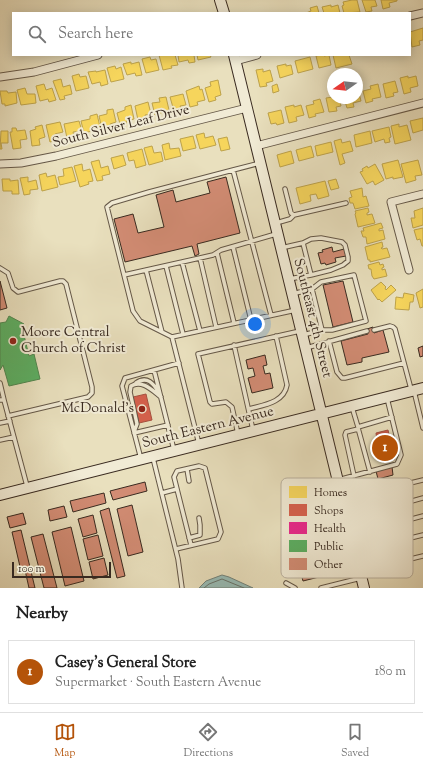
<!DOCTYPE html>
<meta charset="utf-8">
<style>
:root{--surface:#fff;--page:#f2f2f2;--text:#222;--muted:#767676;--line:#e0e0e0;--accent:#b45309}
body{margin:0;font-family:"Sorts Mill Goudy",serif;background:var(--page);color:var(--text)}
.compass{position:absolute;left:327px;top:68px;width:36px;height:36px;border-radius:50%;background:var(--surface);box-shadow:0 2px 10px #0003;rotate:256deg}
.scale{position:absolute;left:12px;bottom:10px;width:99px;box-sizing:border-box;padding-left:4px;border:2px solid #392a20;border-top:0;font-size:11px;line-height:14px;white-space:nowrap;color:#392a20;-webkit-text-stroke:3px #f1ebd5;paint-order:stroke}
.you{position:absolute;left:255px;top:324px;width:14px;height:14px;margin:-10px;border:3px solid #fff;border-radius:50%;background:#1a73e8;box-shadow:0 0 0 6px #1a73e833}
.badge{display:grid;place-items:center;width:26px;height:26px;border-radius:50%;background:var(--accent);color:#fff;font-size:13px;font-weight:700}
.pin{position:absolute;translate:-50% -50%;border:2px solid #fff;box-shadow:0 1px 4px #0006}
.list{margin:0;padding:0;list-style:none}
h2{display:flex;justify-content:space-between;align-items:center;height:52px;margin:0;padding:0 16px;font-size:17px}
h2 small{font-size:13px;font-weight:400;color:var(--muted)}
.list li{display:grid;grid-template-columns:26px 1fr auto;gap:12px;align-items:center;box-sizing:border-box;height:64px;margin:0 8px 8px;padding:0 8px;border:1px solid var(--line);border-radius:0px}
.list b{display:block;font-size:15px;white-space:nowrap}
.list p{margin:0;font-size:13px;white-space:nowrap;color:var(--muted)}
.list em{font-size:13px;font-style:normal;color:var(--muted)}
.icon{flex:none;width:22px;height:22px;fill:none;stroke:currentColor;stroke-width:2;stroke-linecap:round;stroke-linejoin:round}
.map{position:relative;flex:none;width:423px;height:588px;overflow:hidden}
.search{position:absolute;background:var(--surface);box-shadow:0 2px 10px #0003;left:12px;right:12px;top:12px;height:44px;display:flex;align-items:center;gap:10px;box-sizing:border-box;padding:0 14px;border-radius:0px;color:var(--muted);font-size:15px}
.sheet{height:124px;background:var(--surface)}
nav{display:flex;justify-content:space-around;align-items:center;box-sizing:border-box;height:56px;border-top:1px solid var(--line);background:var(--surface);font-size:11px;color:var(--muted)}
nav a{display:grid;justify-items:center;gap:2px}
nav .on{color:var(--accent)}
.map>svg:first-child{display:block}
.water{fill:#98bcb6;stroke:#72827a}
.homes{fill:#f6d55c;stroke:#bda24a}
.shops{fill:#d6604d;stroke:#a75040}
.public{fill:#5aae61;stroke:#50864e}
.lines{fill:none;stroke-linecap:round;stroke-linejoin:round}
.shore{stroke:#68736b;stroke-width:1}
.building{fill:#d28c74;stroke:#392a20}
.lane-casing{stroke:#655848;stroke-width:5.5}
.street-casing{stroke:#655848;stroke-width:9}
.secondary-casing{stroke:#392a20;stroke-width:12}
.lane{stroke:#f1ebd5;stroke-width:3.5}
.street{stroke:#f1ebd5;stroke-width:7}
.secondary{stroke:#f1ebd5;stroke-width:10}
.poi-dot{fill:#8f2418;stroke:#f1ebd5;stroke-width:1.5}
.labels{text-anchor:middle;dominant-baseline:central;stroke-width:4;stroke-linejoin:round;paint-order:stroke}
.street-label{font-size:14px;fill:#392a20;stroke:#f1ebd5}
.poi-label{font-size:14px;fill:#392a20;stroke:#f1ebd5;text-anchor:start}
.key{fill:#f1ebd5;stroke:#bab19f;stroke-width:1}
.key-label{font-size:11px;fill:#392a20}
</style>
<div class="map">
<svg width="423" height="588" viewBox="0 0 423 588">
<rect width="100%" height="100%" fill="#e9e0be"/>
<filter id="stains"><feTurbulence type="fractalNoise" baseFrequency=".005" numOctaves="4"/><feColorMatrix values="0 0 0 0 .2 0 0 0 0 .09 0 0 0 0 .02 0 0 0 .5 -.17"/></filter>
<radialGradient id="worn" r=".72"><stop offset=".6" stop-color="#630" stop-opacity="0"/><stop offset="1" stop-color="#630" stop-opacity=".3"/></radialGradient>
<path class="water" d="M222,575l7,2 24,11h-54l7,-7z"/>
<path class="homes" d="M352,0h5l3,12 -16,1 -2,-7 2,-1 -1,-3z
M362,0h13l2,6 -6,1 1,4 -6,1z
M381,0h16v1l-8,2 1,4 -7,2z
M331,5v2l7,-2 2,8h-16l-2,-6z
M317,6l2,7h-13l5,-2 -1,-3z
M423,28v12l-4,1 1,4 -8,2 -2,-15z
M159,55h16l3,10 -7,1 1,2 -9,2z
M178,55h16l1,7 -6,1 -1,-3 -9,2z
M197,55h13l1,2 -13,3z
M320,55h4v1l5,-1 2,10 -12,3 -3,-12z
M333,55h16l3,9 -16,4z
M150,57l1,3 5,-1 3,11 -13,3 -4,-14z
M310,57l3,12 -15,4 -3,-12z
M131,62v2l8,-2 3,13 -6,1 -1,-3 -8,2 -4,-11z
M286,64v2l5,-1 2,9 -13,4 -3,-12z
M115,66l1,3 5,-2 3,12 -13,3 -4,-14z
M263,69v3l7,-2 3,11 -7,2 1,3 -7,1 -4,-17z
M105,70l3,14 -7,2 -1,-4 -8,2 -4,-12 8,-1v1z
M79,74l1,3 6,-1 3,12 -13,3 -4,-15z
M408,76v2l8,-2 2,10 -8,2 1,4 -7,2 -4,-16z
M61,79l2,8 7,-2 2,9 -8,2 1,3 -5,1 -7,-19z
M218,80l3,15 -6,2 1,3 -7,2 -4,-14 6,-2 -1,-4z
M395,81l3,11 -5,1 1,3 -8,2 -3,-14z
M44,84l2,6 6,-2 4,12 -7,2 -1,-3 -8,2 -4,-15z
M277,84l2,7 -6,2 -1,-7z
M378,84l3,13 -9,2 1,2 -7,2 -3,-12 8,-2 -1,-3z
M199,86l1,4 2,-1 3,11 -8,2 1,3 -8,2 -4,-16z
M25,88l2,6h8l1,9 -15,2 -4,-15z
M357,89h1l3,12 -8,2 1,4 -7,1 -3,-10h13z
M0,91h7l1,2 8,-1 1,11 -12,3v-2h-3z
M183,94l3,11 -6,1 1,3 -7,2 -4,-14z
M166,97l3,13 -14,5 -3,-12 8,-1 -1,-4z
M333,97v1h6l2,8 -5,1 1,4 -8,1 -3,-14z
M320,99l4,13 -9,2 1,2 -7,2 -3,-12 8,-2 -1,-3z
M148,102l3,12 -6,1 1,3 -8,2 -3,-14z
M131,105l3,14 -8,2 1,2 -7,1 -3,-11 8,-3v-3z
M294,105v2l7,-2 3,10 -8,2 1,4 -8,2 -4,-16z
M113,109l3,13 -6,2 1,3 -9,2 -3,-13 8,-2v-4z
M281,110l3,13 -7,2 -1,-2 -5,1 -3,-11z
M97,114l3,13 -9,2 1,2 -8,2 -3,-12 9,-2v-3z
M423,118v12l-10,3 -3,-12z
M79,121l3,10 -9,1 1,4 -7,2 -3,-14z
M60,122l3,10 -8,2 2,6 -7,2 -4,-17z
M399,124v3l8,-2 4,15 -16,4 -4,-18z
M42,125l3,12 -6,2 1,6 -8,1 -2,-15 6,-2 -1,-2z
M389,127l2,10 -2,1 1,4 -5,1 -1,-4 -9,3 -3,-11z
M12,128h4l1,3 8,-1 2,9 -7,1 1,8 -8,1 -3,-17h2z
M1,131h7v12h-7l1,6h-2z
M370,131l2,12 -16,4 -2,-12z
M204,133l1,5 8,-2 3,9 -16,4 -4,-14z
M193,136l3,12 -13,3 -3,-12z
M227,137l3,12 -9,2 -3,-12z
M341,139l1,4 8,-2 3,10 -11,3 3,9 -5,2 -6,-24z
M331,142l2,10 -16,4 -2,-10z
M169,143l1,6 9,-1 2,8 -16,4 -3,-15z
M152,146l2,7 7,-1 2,9 -14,4 -5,-17z
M311,146l3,11 -15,4 -3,-11z
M142,149l4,16 -10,3 -2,-8 -5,1 -2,-8z
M291,151l3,12 -14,4 -3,-12z
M123,155l3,10 -12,4 -3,-11z
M99,160l2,8 7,-2 2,8 -8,2 1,4 -6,1 -6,-19z
M398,160l5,17 -10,2v-2l-7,2 -4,-15z
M418,160l4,15 -7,1 1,4 -10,3 -5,-19z
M82,164l1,7 7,-2 3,12 -5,1 1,2 -9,3 -6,-21z
M375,164l9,16 -9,5 -2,-4 -6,3 -7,-12 3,-1 -1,-2 5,-3 1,2z
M72,167l4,14 -16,4 -2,-8 6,-1 -1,-7z
M46,173l1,4 8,-2 3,12 -16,4 -3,-16z
M28,177v5l8,-2 2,9 -8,1v4l-6,1 -4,-17z
M2,179h8v2l8,-1 1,14h-7v-3h-9z
M336,179l3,9 -8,2 -3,-9z
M325,181l4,15 -11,3 -2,-5 -6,1 1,6 -11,3 -4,-16z
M362,188l1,9 3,-1 3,10 -14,3 -2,-6h-3l-1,-5 3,-1 -2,-6z
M368,208l1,4 -2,1v2l5,-1 3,9 -17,4 -3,-13 1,-1 -1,-2z
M423,208v17l-10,3 -2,-10h4l-1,-7z
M381,223l2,5 -4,1v2l4,-1 2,9 -18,5 -1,-7h-3l-2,-6h3l-1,-3z
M423,228v18h-1l-2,-7 -3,1 -3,-10z
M382,242l1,5 -2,1 1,1 5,-1 3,9 -20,5v-2h-2l-3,-13z
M379,262l1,3 3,-1 1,3 -2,1v2l3,-1 2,7 -13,3 -2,-3 -1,-7h-2l-1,-4z
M381,282l5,5 -1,1 1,2 5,-5 5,5 -14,12 -3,-3 -1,1 -7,-10z
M423,289v18l-3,1 -4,-15z
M404,293l10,2 -1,7h-3l-1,8 -14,-1 1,-12 7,1z"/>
<path class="shops" d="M146,394l6,26 -13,3 -6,-26z
M388,430l7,29 -12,3 -1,-6h-3l-4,-15 2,-1 -1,-7z"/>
<path class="public" d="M9,316l15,8 -2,3 7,29 5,-2 6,25 -31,7 -6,-21 -3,5v-47l6,-1z"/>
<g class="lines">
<path class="shore" d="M204,588l5,-4 13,-5 22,9"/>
</g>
<path class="building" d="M226,177l14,56 -43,11 2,10 -4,2 -3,-10 -67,16 -11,-43 19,-5 5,19 26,-6 -8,-32 17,-5 3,12 34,-9 -3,-11z
M332,247l1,5 11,-3 2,7 -11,2 1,4 -10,3 -1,-2 -4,1 -3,-11 5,-1 -1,-2z
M0,281l7,27 -7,2z
M343,281l10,41 -20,5 -10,-42z
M373,327l1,6 9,-3 6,22 -27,6v4l-15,3 -6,-24 27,-7 -1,-5z
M423,346v10l-3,1 -2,-9z
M265,355l2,10 -4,1 2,8 5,-1 3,15 -21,5 -4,-15 7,-2 -2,-8 -5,1 -2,-9z
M392,467l1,8 -15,4 -2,-8z
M145,482l2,9 -34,9 -3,-9z
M104,493l2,10 -33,9 -3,-11z
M132,505l11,47 -15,4 -11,-47z
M64,506l3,11 -17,4 -2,-11z
M109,508l16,68 -8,2 -17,-67z
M23,513l3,11 -16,4 -3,-11z
M93,515l4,18 -14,4 -5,-18z
M71,527l13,54 -19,5 -13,-54z
M21,530l14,58h-6l-4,-18 -4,1 -9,-39z
M43,534l14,54h-13l-13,-51z
M98,535l5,21 -15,4 -5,-21z
M104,558l4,17 -15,4 -4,-17z
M332,563l3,10 -32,8 -3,-11z"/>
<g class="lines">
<g class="lane-casing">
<path id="lane" d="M260,163l-27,7 38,145
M285,189l6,24 3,2 52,-12
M276,223l14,-4 4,-4
M276,234l-55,16 -8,5 -89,20 9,36 7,10 32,16 124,-27
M303,243l8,-4 10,-1 21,4 3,3 3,12v4l-5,4 -12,5 -20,5
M233,247l18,73
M281,248l22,-5 8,32 -22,4
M217,253l17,70
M200,258l16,69
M182,262l18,69
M166,266l17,68
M0,268l8,5 5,15 5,4 42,-11h3l3,3 26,103v6l-4,4 -80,19
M146,270l16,62
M124,275l-17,-68 5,-4 37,-11 84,-22
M312,289l10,41
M292,294l20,-5 9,-7 33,-7 12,46 -34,9h-10l-19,5
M374,330l16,-4 3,1 2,2 16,60
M172,337l27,107
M329,341l8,31 5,6h3l59,-15
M234,345l19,85
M306,348l61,-17
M154,370l20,80
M0,383l4,17
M136,383c11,-8 18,1 23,10
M414,391l9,37
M0,400h4l23,86
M352,407l6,20 34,-10
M249,409c14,-4 35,-6 38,-24l-11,-49
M0,423l10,-2
M358,428l12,44
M134,432l3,-8 -7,-32 1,-6c11,-7 22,5 30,11
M134,433l34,-8
M238,434l-6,-27 -6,-5 -14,2 -2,-2 -12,-48 102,-23
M0,440l14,-3
M153,458l25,101 4,29
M141,459l-19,-73 3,-8 54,-15
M187,469l2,12
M354,476l-9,-41 1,-3 12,-3
M338,480l59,-16 4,-9 -14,-57
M162,493l15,-4
M365,494l18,72
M344,499l79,-19
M369,513l54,-15
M374,529l49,-13
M189,538l11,-3v-10l-1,-7
M378,546l45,-11
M176,549l42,-10 3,-7 -16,-64 -6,-2 -22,5 -3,6 17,68
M331,550l-5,-19 21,-7
M296,561l21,-4 14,-7 22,-5
M361,571l62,-15
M286,583l9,5
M321,588l40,-10"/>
</g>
<g class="street-casing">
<path id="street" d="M410,16l13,-3
M235,61l22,-6
M0,77l34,-5 64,-17
M256,146l167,-43
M0,164l21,-1 35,-7 191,-48
M409,270l-18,-68 32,-8"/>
</g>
<g class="secondary-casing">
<path id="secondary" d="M220,0l4,13
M234,55l130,533
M0,495l423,-107"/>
</g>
<use href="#lane" class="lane"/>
<use href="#street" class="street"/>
<use href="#secondary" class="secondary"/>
</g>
<g class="poi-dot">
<circle cx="13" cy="341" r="4"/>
<circle cx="142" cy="409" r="4"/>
</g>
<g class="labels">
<g class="street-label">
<text transform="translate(121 127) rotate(-14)">South Silver Leaf Drive</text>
<text transform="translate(312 318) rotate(76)">Southeast 4th Street</text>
<text transform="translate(208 428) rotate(-14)">South Eastern Avenue</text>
</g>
<g class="poi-label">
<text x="21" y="333">Moore Central<tspan x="21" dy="16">Church of Christ</tspan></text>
<text x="134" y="409" text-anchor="end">McDonald's</text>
</g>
</g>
<rect x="281" y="478" width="132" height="100" rx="6" class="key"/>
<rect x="289" y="486" width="18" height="12" fill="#f6d55c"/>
<rect x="289" y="504" width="18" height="12" fill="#d6604d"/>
<rect x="289" y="522" width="18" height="12" fill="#e7298a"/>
<rect x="289" y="540" width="18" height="12" fill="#5aae61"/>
<rect x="289" y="558" width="18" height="12" fill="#d28c74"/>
<g class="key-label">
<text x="314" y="496">Homes</text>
<text x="314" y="514">Shops</text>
<text x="314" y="532">Health</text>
<text x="314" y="550">Public</text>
<text x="314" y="568">Other</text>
</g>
<rect width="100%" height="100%" filter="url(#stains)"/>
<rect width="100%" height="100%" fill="url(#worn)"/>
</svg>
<svg class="compass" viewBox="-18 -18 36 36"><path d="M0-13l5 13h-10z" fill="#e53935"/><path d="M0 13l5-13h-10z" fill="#767676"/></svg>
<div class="scale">100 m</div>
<div class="you"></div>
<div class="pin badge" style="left:385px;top:448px">1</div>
<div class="search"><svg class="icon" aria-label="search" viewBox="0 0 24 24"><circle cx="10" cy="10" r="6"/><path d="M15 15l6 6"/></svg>Search here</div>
</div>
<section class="sheet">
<h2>Nearby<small></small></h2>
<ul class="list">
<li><span class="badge">1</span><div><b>Casey's General Store</b><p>Supermarket · South Eastern Avenue</p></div><em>180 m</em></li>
</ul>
</section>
<nav>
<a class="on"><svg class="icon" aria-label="map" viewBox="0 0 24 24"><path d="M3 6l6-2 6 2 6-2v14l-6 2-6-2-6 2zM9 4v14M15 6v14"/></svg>Map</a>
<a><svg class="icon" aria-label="directions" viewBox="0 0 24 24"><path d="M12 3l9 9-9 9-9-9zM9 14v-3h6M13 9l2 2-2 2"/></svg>Directions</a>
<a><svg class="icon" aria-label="saved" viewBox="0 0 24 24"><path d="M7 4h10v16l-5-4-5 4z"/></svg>Saved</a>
</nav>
